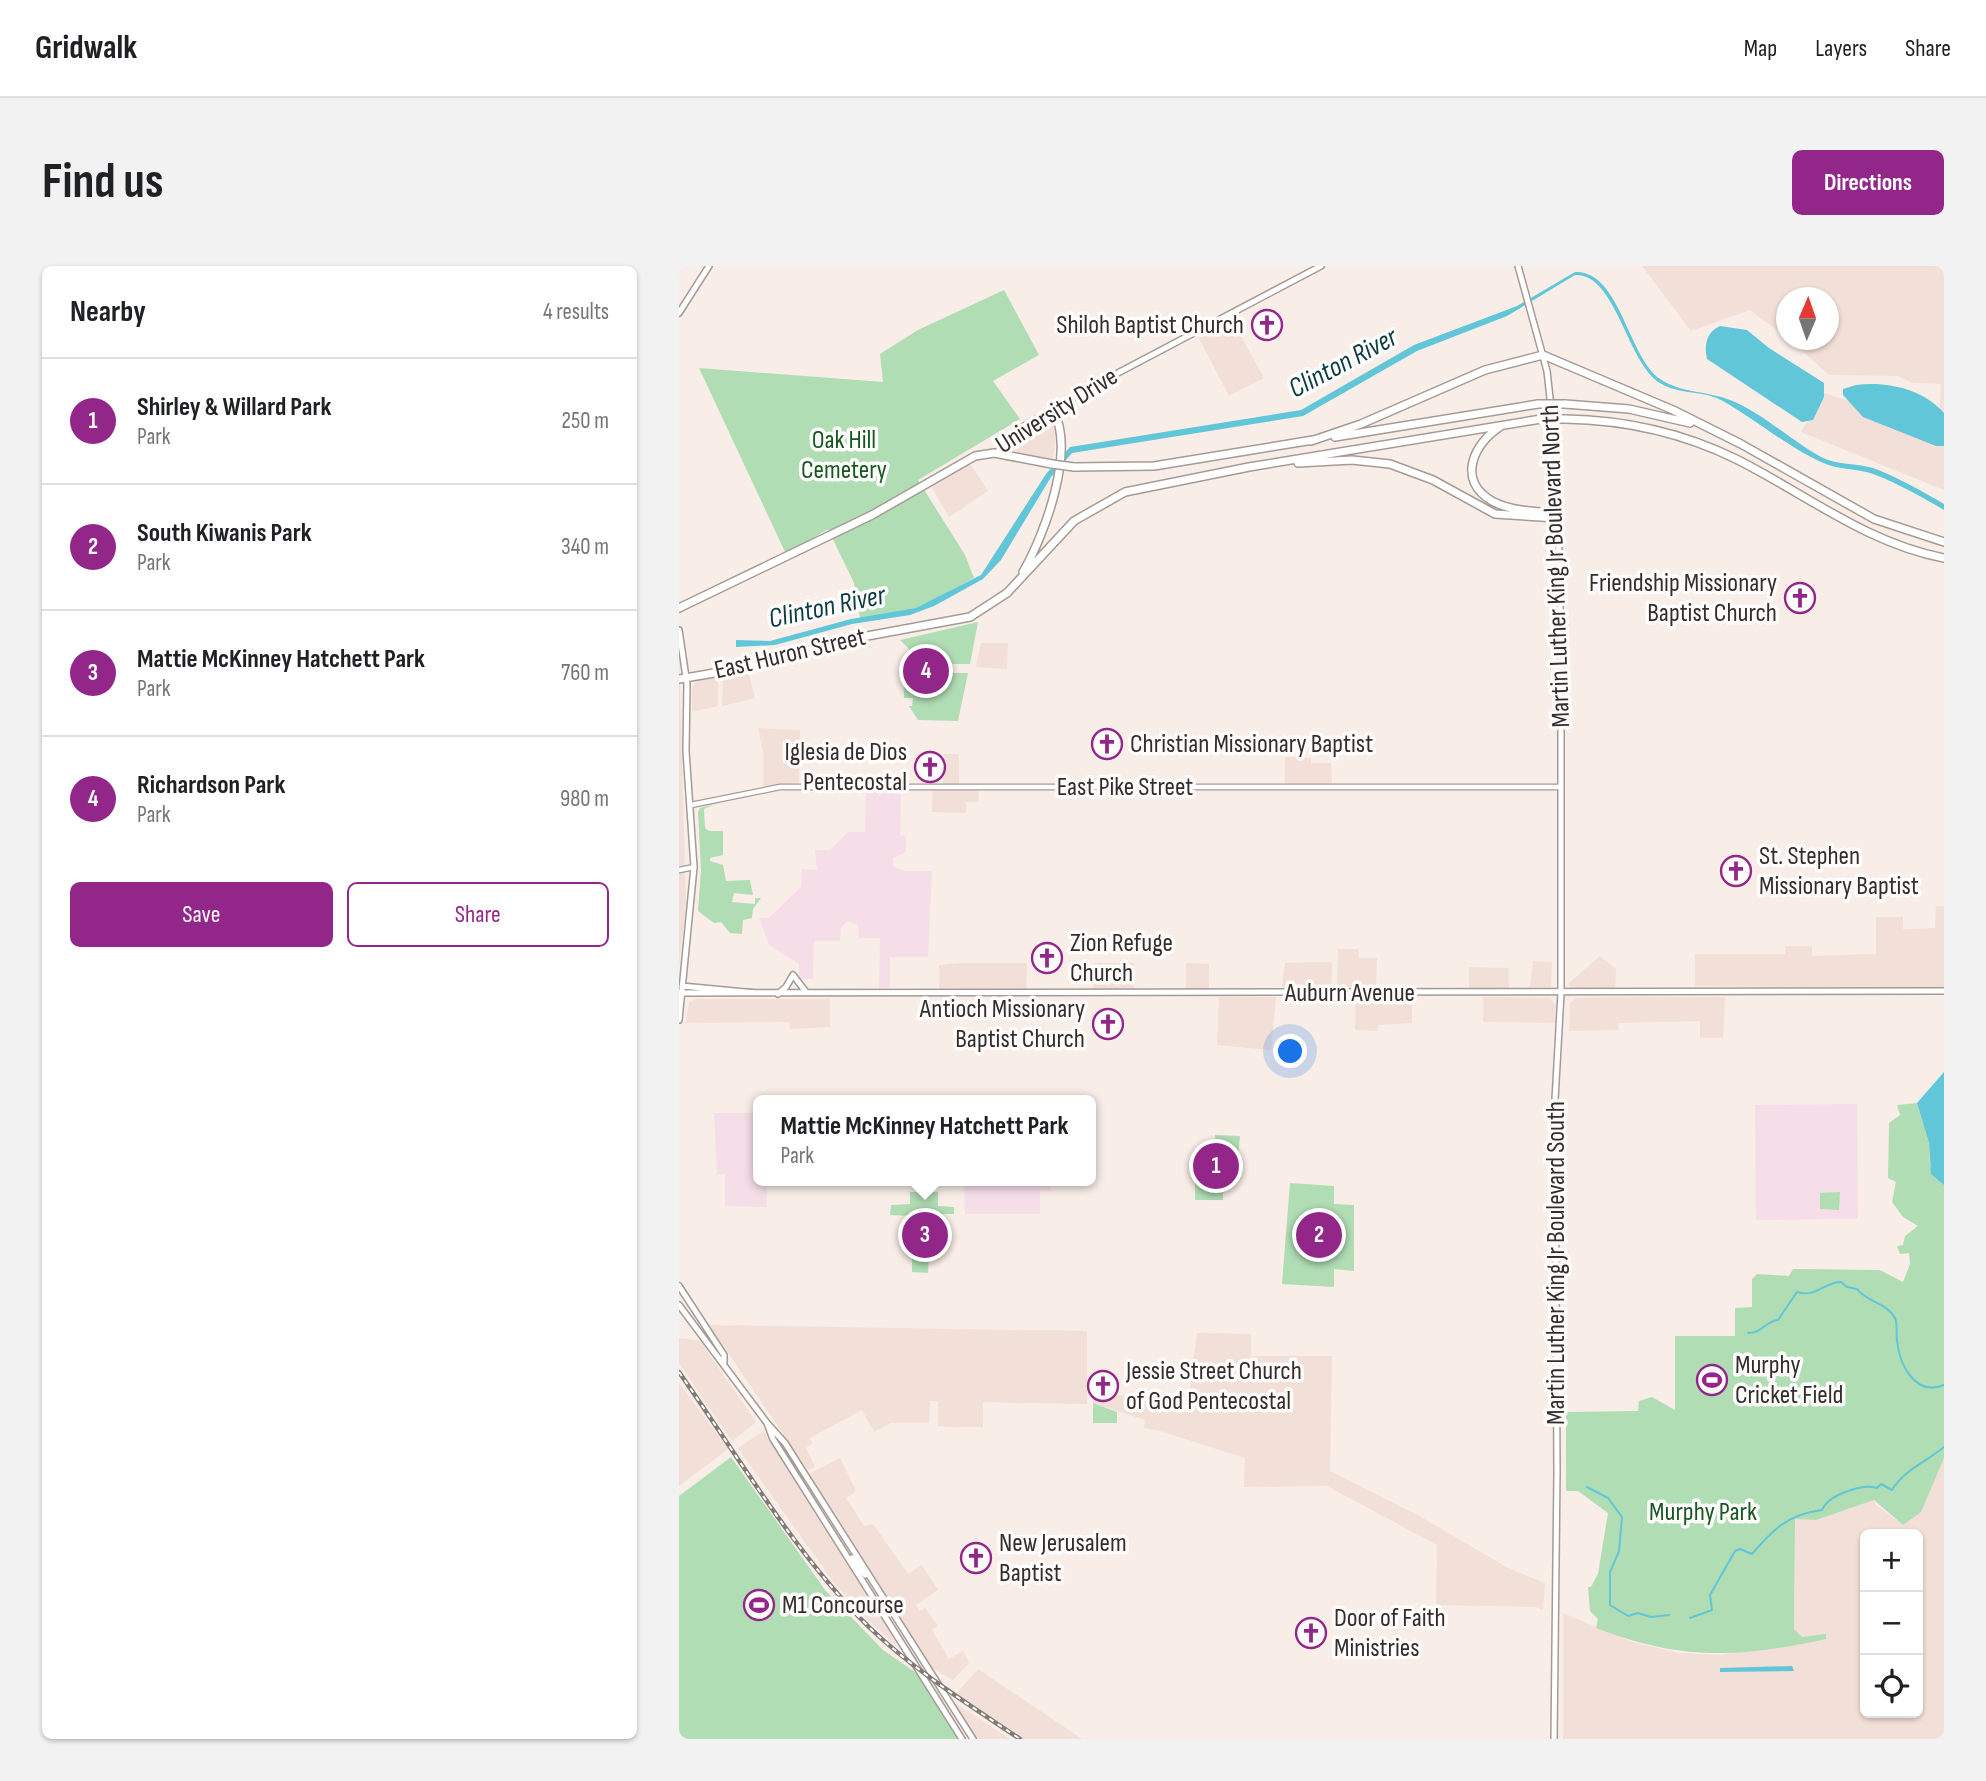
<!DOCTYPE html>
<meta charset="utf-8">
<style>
:root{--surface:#fff;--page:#f2f2f2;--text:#202124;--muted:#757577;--line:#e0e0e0;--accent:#932789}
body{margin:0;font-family:"Sofia Sans Condensed",sans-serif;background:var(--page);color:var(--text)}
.controls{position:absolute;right:21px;bottom:21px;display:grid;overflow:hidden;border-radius:10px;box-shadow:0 2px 5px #0004}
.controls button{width:63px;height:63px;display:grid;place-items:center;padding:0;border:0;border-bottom:2px solid var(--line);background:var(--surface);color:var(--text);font:35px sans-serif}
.compass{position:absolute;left:1097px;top:21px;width:63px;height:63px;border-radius:50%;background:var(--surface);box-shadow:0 2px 5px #0004;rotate:2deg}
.you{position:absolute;left:612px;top:786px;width:24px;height:24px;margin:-18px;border:5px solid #fff;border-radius:50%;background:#1a73e8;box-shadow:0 0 0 10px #1a73e833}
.badge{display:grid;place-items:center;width:46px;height:46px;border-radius:50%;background:var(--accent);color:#fff;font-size:23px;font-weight:700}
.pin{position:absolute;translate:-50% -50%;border:4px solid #fff;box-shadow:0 2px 7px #0006}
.popup{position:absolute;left:74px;top:829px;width:343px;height:91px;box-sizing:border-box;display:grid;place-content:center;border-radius:10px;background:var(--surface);filter:drop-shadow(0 2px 5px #0005);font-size:23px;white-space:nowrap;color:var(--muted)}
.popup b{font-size:26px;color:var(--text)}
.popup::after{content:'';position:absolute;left:50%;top:100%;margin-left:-14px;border:14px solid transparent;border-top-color:var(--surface)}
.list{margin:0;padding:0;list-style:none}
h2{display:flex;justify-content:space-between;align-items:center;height:91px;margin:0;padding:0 28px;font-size:30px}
h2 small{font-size:23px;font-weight:400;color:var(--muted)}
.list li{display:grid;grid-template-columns:46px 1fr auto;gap:21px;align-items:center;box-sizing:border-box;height:126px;padding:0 28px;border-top:2px solid var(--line)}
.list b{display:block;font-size:26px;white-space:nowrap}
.list p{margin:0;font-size:23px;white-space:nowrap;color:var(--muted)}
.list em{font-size:23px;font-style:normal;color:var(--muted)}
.actions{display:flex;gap:14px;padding:21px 28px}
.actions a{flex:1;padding:16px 0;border:2px solid var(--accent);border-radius:10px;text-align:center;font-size:24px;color:var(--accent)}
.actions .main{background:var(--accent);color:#fff}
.icon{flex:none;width:38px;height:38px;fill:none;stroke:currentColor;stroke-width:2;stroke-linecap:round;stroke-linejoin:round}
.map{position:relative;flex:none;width:1265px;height:1473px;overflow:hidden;border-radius:10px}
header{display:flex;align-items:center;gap:42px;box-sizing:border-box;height:98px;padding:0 35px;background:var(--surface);border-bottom:2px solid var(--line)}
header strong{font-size:33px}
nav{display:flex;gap:38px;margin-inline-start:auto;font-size:24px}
.intro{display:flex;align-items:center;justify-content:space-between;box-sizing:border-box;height:168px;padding:0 42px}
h1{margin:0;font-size:49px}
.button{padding:18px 32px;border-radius:10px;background:var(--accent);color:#fff;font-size:24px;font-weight:700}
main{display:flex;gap:42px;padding:0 42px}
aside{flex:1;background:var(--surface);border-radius:10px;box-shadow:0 2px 5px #0004}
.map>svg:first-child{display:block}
.built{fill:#f2dfd7;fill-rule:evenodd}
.education{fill:#f6dee8}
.green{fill:#b0ddb4}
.water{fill:#61c6d8}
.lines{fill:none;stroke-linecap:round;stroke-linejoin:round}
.stream{stroke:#61c6d8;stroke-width:2}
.minor-casing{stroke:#a59b96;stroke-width:7}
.major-casing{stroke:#a59b96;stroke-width:8}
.highway-casing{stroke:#a59b96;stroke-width:10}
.minor{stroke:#fff;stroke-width:4.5}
.major{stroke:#fff;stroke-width:5}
.highway{stroke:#fff;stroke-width:7}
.rail-casing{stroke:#817b77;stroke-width:4.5}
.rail{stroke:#fefcfb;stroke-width:2;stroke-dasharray:5;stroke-linecap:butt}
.highway-bridge-casing{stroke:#a59b96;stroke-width:10;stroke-linecap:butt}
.highway-bridge{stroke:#fff;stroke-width:7}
.labels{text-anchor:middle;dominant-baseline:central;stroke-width:7;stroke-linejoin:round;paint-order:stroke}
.poi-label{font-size:26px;fill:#322e2c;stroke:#fefcfb;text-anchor:start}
.street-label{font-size:26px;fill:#322e2c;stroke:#fefcfb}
.park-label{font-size:26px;fill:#185624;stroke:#fefcfb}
.water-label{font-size:28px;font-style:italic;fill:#0b3b43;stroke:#fefcfb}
</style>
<header>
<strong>Gridwalk</strong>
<nav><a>Map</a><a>Layers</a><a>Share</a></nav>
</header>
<div class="intro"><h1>Find us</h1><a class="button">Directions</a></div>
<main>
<aside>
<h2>Nearby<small>4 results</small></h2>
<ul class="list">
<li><span class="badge">1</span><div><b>Shirley &amp; Willard Park</b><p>Park</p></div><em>250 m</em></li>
<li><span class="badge">2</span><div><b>South Kiwanis Park</b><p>Park</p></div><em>340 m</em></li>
<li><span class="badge">3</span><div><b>Mattie McKinney Hatchett Park</b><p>Park</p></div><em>760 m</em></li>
<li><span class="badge">4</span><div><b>Richardson Park</b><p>Park</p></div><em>980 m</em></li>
</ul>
<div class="actions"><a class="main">Save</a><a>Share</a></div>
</aside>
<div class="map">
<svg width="1265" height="1473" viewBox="0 0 1265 1473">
<rect width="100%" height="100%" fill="#f8ede7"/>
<path class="built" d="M963,0h302v224l-143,-58 24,-39 114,39 2,-48 -28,-1 -15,-7 -69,-1 -39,-35h39v-42h-42l-1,39 -36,-27 -59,21z
M553,54l32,58 -35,18 -30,-58z
M373,149l5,10 -4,34 -44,-8 6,-16z
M290,196l19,29 -39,26 -18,-31z
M302,377h27l-1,26 -31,-2z
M0,384l7,253 -7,62z
M67,406l3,1 6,25 -33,8 1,-29z
M39,411v29l-26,6v-24l5,-8z
M79,462l42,2 -1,53 -36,3v-35z
M265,488h15v36h20l-1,12h-12v11l-34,-1 1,-28h10z
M606,491l26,1v5h20l1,21 -47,1z
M1257,640h8v82l-249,-2v-32h90v-8h27v10l64,-2v-37h27v12l32,-1z
M659,683h20l1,9h18l-1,31h-39z
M921,690l16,13 -1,20h-43l-4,-5z
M854,695l19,1 -1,25h-21z
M653,696l-1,27h-47l-2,-3 3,-23z
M286,697h62l-1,27h-87v-25z
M415,697h40v27l-41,1z
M507,697l23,1v25h-23z
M790,701l40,1v21h-40z
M676,730h57v27l-34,2 -1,6 -22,-1z
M540,731h57l-5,53 -54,-5z
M804,731l67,1 6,7 -1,18 -72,-1z
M929,731h117l-2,41h-23v-17l-81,2 -1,7 -49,1 1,-28 6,-5z
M17,733h134v28l-40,2 -1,-7 -103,1 3,-21z
M30,1059l378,6v73l-104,-2v25h-25l-20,-1v-25h-8l-1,22h-38l-17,9 -12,-22 -52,28 2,6 -6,4 9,19 -7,3z
M518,1067l54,1v22h81l-2,115 91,46 89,52 35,14 -2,27 -7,-3 -100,-2 1,-60 -110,-59 -83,1 1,-29 -85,-27 -16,-3 1,-8 -52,-17 -2,-15 96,24z
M0,1072l21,3 56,81 -24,19 -53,-78z
M0,1117l49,66 -49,37z
M85,1165l110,171 23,44 -27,-24 -36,-39 -96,-135z
M161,1192l16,33 -10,7 18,28 9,-2 35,50 14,-9 16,25 -22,15 3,6 6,-3 13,18 -6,4 17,29 14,-8 6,12 -16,17 -20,-11 -124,-195z
M1265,1192v281h-381v-126l69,29 47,11 41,2 106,-21 -24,3 -8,-8 1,-110 21,1 58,-20 1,4 28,21zM1186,1268h53v179h-53z
M299,1403l104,70h-60l-66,-45z
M276,1437l26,17 29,19h-33z"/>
<path class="education" d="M187,525h35l-1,44 6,1v16l-13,6v9l13,4h26l-4,86h-38v31h-11l1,-50h-21l-1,-13 -10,-4 -7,6 -1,14h-26l-1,38h-14v-15l-30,-19 -10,-27h10l32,-31 1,-18 15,1 -2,-20h15l18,-18h17z
M1178,838l1,115 -102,1 -1,-115z
M35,847h45v68h8v26l-42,-1v-32h-8z
M285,915h87v10h-11v23h-75z"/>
<path class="green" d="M325,24l35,65 -46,26 27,38 -102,61 47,75 9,23 -55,30 -59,10 -6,-35 -26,-54 -42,25 -87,-186 184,14 -3,-28 38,-24z
M299,356l-8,42h-19l-1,9h18l-10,48 -40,-1 -9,-14h3l1,-8h-9l-1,-29 11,-1v-9l22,-2 -26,-7 -10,-10z
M36,538l-11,5 1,19 4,3h14v24l-13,3v3l13,4 3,16 24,-1 3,15 -19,-2 -2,9 23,2v-6h6l-8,11 -1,9 -9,2 -1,14 -12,-1 -9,-11 -7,1 -16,-12 3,-41 -3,-58 2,-4z
M1238,837l12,40 1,22 14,20v273l-23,54 -18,13 -29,-25 -58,20 -21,-1 -1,110 8,8 24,-3v5c-88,19 -144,22 -230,-11l2,-9 -8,-8 -2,-24h3l7,-13 10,-61 -30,-22h-12v-79l72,-1 1,-10 13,-4 23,13v-74h60v-28l17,-1v-28l5,-5 32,2 4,-7 87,1 23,12 7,-18 -1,-11 -9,1 -3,-8 6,-1 2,-9 13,-10 -15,-9 -11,-15 4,-20 -8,-4 1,-55 11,-8 -3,-10z
M536,869l25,1 -4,47h-13v17h-28v-50h20z
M611,917l44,3v18l20,1v66l-20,-2v18l-52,-3z
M231,926h28v14l16,1v7h-16l-1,41h-8l-1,18 -16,-1v-56l-22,-1 1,-10 19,-1z
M1161,926l-1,18 -19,-1v-16z
M414,1137l24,9v11h-24z
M52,1191l94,133 58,60 39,27 38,62h-281v-243z"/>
<path class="water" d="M896,6c45,-2 53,85 85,107 20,14 48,12 70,21 33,13 60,40 91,57 15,8 35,6 52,11 24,9 49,23 71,36v6c-22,-13 -47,-27 -71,-36 -17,-6 -36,-4 -52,-12 -35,-16 -66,-43 -100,-62 -19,-10 -42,-5 -61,-17 -33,-20 -44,-110 -85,-108l-68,41 -90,35 -114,65 -231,37 -21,24 -50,83 -18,19 -49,27 -24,9 -58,9 -77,21 -39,2v-7l34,1 81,-22 65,-11 65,-33 65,-101 24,-27 231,-37 113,-65 103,-39z
M1041,60l27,4 22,18 55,35v14l-11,23 -11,2 -95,-63c-3,-13 -1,-27 13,-33z
M1177,119c31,-4 67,4 88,28v33h-8l-73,-29 -20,-22v-6z
M1265,806v113l-13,-11 -2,-31 -12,-40z
M1113,1400l2,5 -74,1v-4z"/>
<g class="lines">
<path class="stream" d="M1069,1067c14,0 18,-12 30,-13l19,-28c19,6 27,-10 44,-10l6,5 10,2c8,12 30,14 38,29 3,7 1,14 2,22 2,24 18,57 47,45
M908,1221l21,11 14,19 -3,34 -9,21v33l18,11 10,-3 13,4 18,-2
M1011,1352l22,-8 -2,-15 25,-44 5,-2 12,5c21,-25 37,-40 70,-44 6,-15 41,-27 55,-22l4,-4 11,6c12,-20 34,-28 52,-43"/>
<g class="minor-casing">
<path id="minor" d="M12,539l89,-18h781
M0,604l15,-3"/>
</g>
<g class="major-casing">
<path id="major" d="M839,0l29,105 10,90 4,193v339l-6,107 2,372 -3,267
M0,47l30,-47
M316,187l8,-5 14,-18 78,-45 226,-119
M0,364l8,54 -1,67 8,116 -15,153
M114,709l13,17
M3,720l74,7
M0,727l1265,-2
M99,728l8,-7 7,-12
M0,1020l45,69v7
M0,1039l88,118 6,16 189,300
M88,1157l18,20 188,296
M173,1292l13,17"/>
</g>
<g class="highway-casing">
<path id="highway" d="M886,138l64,5 61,14
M886,153c60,1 118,14 171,40 70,35 130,84 208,99
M822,160c-27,17 -45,54 -9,75 18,10 45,11 65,12
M656,171l203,-33
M632,175l50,-17 124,-54 58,-15 130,55 68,34 133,75 70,23
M619,197l54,-3 38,4 43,16 62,34 62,4
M395,201l80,-1 159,-26
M344,306c22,-38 53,-122 30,-162
M0,342l193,-93 103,-59 19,-3 58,11
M0,413l64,-11 108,-29 119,-22 37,-24 67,-72 51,-29 124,-25 292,-48"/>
</g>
<use href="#minor" class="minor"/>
<use href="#major" class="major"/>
<use href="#highway" class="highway"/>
<g class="rail-casing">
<path id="rail" d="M0,1106c59,84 118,185 191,256 45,43 98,76 150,111"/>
</g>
<use href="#rail" class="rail"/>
<g class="highway-bridge-casing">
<path id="highway-bridge" d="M859,138h27
M862,153h24
M373,198l22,3"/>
</g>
<use href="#highway-bridge" class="highway-bridge"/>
</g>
<defs>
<g id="church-ring" transform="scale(1.575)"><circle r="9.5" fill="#fefcfb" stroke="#932789" stroke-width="1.5"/><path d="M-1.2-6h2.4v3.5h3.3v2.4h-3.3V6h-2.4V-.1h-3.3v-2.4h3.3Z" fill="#932789"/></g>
<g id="stadium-ring" transform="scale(1.575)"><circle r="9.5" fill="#fefcfb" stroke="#932789" stroke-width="1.5"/><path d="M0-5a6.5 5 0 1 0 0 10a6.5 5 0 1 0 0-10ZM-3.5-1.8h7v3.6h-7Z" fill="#932789"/></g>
</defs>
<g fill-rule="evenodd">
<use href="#church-ring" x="588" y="59"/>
<use href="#church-ring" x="1121" y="332"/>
<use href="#church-ring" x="428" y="478"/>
<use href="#church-ring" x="251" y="501"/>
<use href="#church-ring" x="1057" y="605"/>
<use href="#church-ring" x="368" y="692"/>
<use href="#church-ring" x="429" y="758"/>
<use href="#stadium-ring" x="1033" y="1114"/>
<use href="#church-ring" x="424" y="1120"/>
<use href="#church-ring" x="297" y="1292"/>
<use href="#stadium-ring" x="80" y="1339"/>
<use href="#church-ring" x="632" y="1367"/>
</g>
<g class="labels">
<g class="poi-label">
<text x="565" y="59" text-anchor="end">Shiloh Baptist Church</text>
<text x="1098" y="317" text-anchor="end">Friendship Missionary<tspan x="1098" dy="30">Baptist Church</tspan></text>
<text x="451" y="478">Christian Missionary Baptist</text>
<text x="228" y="486" text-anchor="end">Iglesia de Dios<tspan x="228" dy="30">Pentecostal</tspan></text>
<text x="1080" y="590">St. Stephen<tspan x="1080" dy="30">Missionary Baptist</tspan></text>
<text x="391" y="677">Zion Refuge<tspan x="391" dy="30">Church</tspan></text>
<text x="406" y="743" text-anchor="end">Antioch Missionary<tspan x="406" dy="30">Baptist Church</tspan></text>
<text x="1056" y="1099">Murphy<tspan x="1056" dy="30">Cricket Field</tspan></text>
<text x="447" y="1105">Jessie Street Church<tspan x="447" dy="30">of God Pentecostal</tspan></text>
<text x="320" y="1277">New Jerusalem<tspan x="320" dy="30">Baptist</tspan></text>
<text x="103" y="1339">M1 Concourse</text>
<text x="655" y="1352">Door of Faith<tspan x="655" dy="30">Ministries</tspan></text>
</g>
<g class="street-label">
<text transform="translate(378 145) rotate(-32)">University Drive</text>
<text transform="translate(877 300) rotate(-92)">Martin Luther King Jr Boulevard North</text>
<text transform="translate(111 388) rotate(-13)">East Huron Street</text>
<text x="446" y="521">East Pike Street</text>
<text x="671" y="727">Auburn Avenue</text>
<text transform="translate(877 997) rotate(-90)">Martin Luther King Jr Boulevard South</text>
</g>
<g class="park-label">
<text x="165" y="174">Oak Hill<tspan x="165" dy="30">Cemetery</tspan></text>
<text x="1024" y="1246">Murphy Park</text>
</g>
<g class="water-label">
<text transform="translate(664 97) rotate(-28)">Clinton River</text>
<text transform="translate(148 341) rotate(-12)">Clinton River</text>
</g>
</g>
</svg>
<div class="controls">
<button>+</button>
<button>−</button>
<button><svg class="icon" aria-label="locate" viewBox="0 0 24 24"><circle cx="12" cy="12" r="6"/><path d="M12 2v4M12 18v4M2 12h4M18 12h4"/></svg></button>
</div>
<svg class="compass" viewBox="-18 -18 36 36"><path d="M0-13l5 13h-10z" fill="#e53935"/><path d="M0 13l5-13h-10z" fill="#757577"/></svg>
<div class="you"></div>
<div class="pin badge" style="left:537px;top:900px">1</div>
<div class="pin badge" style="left:640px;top:969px">2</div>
<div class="pin badge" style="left:246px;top:969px">3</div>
<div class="popup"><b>Mattie McKinney Hatchett Park</b>Park</div>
<div class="pin badge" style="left:247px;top:405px">4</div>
</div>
</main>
